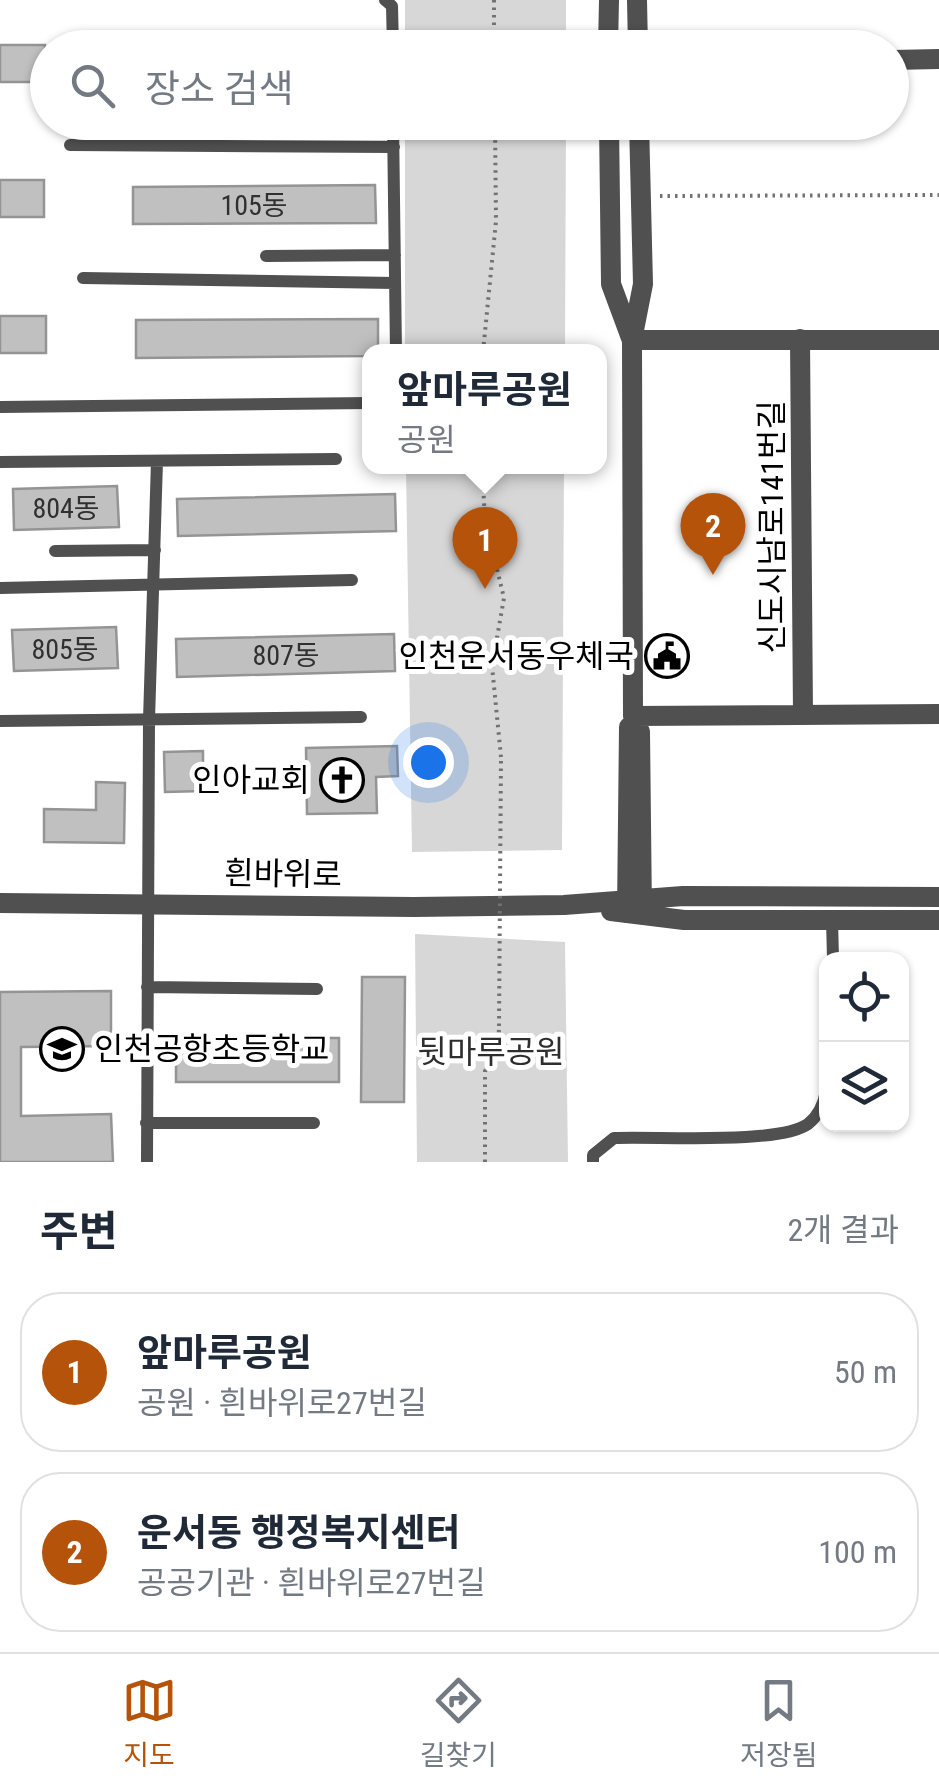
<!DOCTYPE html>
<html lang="ko">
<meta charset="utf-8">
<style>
:root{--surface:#fff;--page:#f2f2f3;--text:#1f2937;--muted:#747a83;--line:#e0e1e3;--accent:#b45309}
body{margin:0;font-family:"Roboto Condensed","Noto Sans KR",sans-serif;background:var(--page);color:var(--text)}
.controls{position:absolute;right:30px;bottom:30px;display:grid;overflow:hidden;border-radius:20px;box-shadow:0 2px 8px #0004}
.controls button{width:90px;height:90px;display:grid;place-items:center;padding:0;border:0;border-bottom:2px solid var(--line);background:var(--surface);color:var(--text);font:50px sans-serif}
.you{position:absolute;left:428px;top:762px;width:35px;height:35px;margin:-25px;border:8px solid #fff;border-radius:50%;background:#1a73e8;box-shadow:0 0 0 15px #1a73e833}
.badge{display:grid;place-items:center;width:65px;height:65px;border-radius:50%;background:var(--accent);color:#fff;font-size:32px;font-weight:700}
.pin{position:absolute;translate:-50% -82px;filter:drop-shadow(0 2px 5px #0008)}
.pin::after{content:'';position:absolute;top:52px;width:35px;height:30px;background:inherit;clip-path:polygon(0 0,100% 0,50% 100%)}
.popup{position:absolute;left:362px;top:344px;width:245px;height:130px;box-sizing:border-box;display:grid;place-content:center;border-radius:20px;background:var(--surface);filter:drop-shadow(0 2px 8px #0005);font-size:32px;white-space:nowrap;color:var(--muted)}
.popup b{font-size:38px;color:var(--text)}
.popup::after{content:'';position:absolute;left:50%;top:100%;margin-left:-20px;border:20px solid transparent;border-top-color:var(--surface)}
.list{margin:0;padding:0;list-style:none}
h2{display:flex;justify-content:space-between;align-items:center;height:130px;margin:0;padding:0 40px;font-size:42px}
h2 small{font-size:32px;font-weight:400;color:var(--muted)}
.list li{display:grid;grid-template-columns:65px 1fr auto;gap:30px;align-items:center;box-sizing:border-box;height:160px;margin:0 20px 20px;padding:0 20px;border:2px solid var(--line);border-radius:40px}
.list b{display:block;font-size:38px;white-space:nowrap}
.list p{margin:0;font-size:32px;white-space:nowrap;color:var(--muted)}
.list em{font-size:32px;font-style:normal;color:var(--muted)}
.icon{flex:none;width:55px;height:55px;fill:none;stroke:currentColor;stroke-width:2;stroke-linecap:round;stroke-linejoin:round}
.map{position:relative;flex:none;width:939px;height:1162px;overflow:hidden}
.search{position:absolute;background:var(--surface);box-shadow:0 2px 8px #0004;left:30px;right:30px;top:30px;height:110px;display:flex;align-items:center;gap:25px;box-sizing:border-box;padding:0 35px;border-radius:55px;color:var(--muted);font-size:38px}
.sheet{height:490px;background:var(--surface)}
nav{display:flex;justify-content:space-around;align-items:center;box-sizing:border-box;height:140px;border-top:2px solid var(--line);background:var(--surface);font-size:28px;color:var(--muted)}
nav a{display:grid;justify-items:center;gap:5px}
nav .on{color:var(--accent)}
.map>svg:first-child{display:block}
.green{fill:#d7d7d7}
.building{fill:#c0c0c0;stroke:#949494;stroke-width:2.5}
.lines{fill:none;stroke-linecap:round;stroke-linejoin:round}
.path{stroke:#727272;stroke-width:4;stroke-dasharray:2.5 5;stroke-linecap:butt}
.service{stroke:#505050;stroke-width:12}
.minor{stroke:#505050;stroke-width:20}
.tertiary{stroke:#505050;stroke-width:20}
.path-bridge{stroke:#727272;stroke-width:4;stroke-dasharray:2.5 5;stroke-linecap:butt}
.labels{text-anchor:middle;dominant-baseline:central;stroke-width:10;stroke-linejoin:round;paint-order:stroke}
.number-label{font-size:28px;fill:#303030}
.street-label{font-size:32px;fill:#000;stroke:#fff}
.poi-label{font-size:32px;fill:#000;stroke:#fff;text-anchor:end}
.park-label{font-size:32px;fill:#2e2e2e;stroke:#fff}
</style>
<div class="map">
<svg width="939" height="1162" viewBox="0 0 939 1162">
<rect width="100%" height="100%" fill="#fff"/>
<path class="green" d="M405,0h161v47h-161z
M405,123h161l-1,228h-160z
M406,467h158l-2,383 -150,2z
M415,934l150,8 3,220h-151z"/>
<path class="building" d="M0,45h45v37h-45z
M0,180h44v37h-44z
M375,185l1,38 -243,1v-37z
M0,316h46v37h-46z
M378,319v33h-8v4l-234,2v-38z
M117,486l2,41 -105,3 -1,-41z
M395,494l1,37 -218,5 -1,-37z
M116,627l2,41 -104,3 -2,-41z
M394,634l1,37 -218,6 -1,-38z
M397,746l1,30 -22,1 1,36 -70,1 -1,-66z
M203,751v40l-38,1 -1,-40z
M96,782l29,1 -1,60 -80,-1v-33l52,1z
M362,977h43l-1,125h-43z
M111,991v55l-90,1v69l90,-2 2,48h-113v-170z
M176,1037l163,1v44h-163z"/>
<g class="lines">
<path class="path" d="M494,0v48
M660,196l279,-1
M483,352l13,-131 -1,-99
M482,466l3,54 19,78 -12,68 9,91
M485,1162v-91l13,-13 1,-32"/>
<path class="service" d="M385,0l7,6 1,42
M393,122l3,230
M70,145l324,2
M266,256l129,-1
M83,278l312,5
M0,407l370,-4
M0,462l336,-3
M55,551l100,-1
M0,588l352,-8
M0,721l361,-4
M832,919l1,40
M147,987l170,2
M146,1123h168
M147,1162l2,-442 8,-259
M593,1162v-7l21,-17c43,-2 164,7 194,-14 10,-8 16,-21 18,-33"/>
<path class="minor" d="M637,0l1,48
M608,48l1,-48
M892,60l47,-1
M609,122l2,162 20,54
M639,122l4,162 -11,56 1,376 7,16 2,181
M800,339l3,375
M632,340h307
M633,716l306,-2
M627,913l2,-186"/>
<path class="tertiary" d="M0,903l414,4 150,-2 119,-9 256,1
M611,911l73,9h255"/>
<path class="path-bridge" d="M499,1026l2,-269"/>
</g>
<defs>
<g id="civic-ring" transform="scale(2.25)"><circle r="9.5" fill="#fff" stroke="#000" stroke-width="1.5"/><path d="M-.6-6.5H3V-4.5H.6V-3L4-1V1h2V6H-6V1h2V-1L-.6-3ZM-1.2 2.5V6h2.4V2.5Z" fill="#000"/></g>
<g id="church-ring" transform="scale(2.25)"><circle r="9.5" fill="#fff" stroke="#000" stroke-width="1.5"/><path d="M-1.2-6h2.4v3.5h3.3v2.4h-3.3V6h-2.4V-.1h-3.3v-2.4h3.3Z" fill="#000"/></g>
<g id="school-ring" transform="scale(2.25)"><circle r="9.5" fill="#fff" stroke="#000" stroke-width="1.5"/><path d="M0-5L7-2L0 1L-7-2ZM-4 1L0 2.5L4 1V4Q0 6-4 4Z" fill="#000"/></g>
</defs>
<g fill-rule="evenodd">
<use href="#civic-ring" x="667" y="656"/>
<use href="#church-ring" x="342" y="780"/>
<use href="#school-ring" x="62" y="1049"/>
</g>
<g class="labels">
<g class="number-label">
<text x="254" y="205">105동</text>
<text x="66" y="508">804동</text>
<text x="65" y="649">805동</text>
<text x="286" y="655">807동</text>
</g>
<g class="street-label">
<text transform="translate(772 527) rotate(-90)">신도시남로141번길</text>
<text transform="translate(283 874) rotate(1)">흰바위로</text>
</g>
<g class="poi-label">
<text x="634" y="656">인천운서동우체국</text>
<text x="310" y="780">인아교회</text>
<text x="94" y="1049" text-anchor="start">인천공항초등학교</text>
</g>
<g class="park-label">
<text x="491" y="1052">뒷마루공원</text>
</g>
</g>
</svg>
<div class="controls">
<button><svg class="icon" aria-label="locate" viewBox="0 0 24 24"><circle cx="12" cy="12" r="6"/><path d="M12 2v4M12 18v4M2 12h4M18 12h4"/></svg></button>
<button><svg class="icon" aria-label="layers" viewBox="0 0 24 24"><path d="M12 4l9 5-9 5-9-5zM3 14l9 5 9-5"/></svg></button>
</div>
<div class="you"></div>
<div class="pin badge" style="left:485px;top:589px">1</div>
<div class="popup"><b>앞마루공원</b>공원</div>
<div class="pin badge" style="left:713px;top:575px">2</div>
<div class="search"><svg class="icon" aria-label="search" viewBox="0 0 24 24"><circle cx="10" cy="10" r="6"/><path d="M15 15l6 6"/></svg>장소 검색</div>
</div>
<section class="sheet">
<h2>주변<small>2개 결과</small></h2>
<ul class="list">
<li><span class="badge">1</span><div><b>앞마루공원</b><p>공원 · 흰바위로27번길</p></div><em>50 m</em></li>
<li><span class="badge">2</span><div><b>운서동 행정복지센터</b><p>공공기관 · 흰바위로27번길</p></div><em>100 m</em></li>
</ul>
</section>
<nav>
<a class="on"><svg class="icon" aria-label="map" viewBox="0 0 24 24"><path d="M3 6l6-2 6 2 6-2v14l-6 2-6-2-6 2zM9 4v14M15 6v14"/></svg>지도</a>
<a><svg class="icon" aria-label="directions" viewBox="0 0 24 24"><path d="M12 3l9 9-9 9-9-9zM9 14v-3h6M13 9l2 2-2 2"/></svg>길찾기</a>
<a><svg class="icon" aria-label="saved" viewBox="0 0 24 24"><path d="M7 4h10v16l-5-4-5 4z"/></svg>저장됨</a>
</nav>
